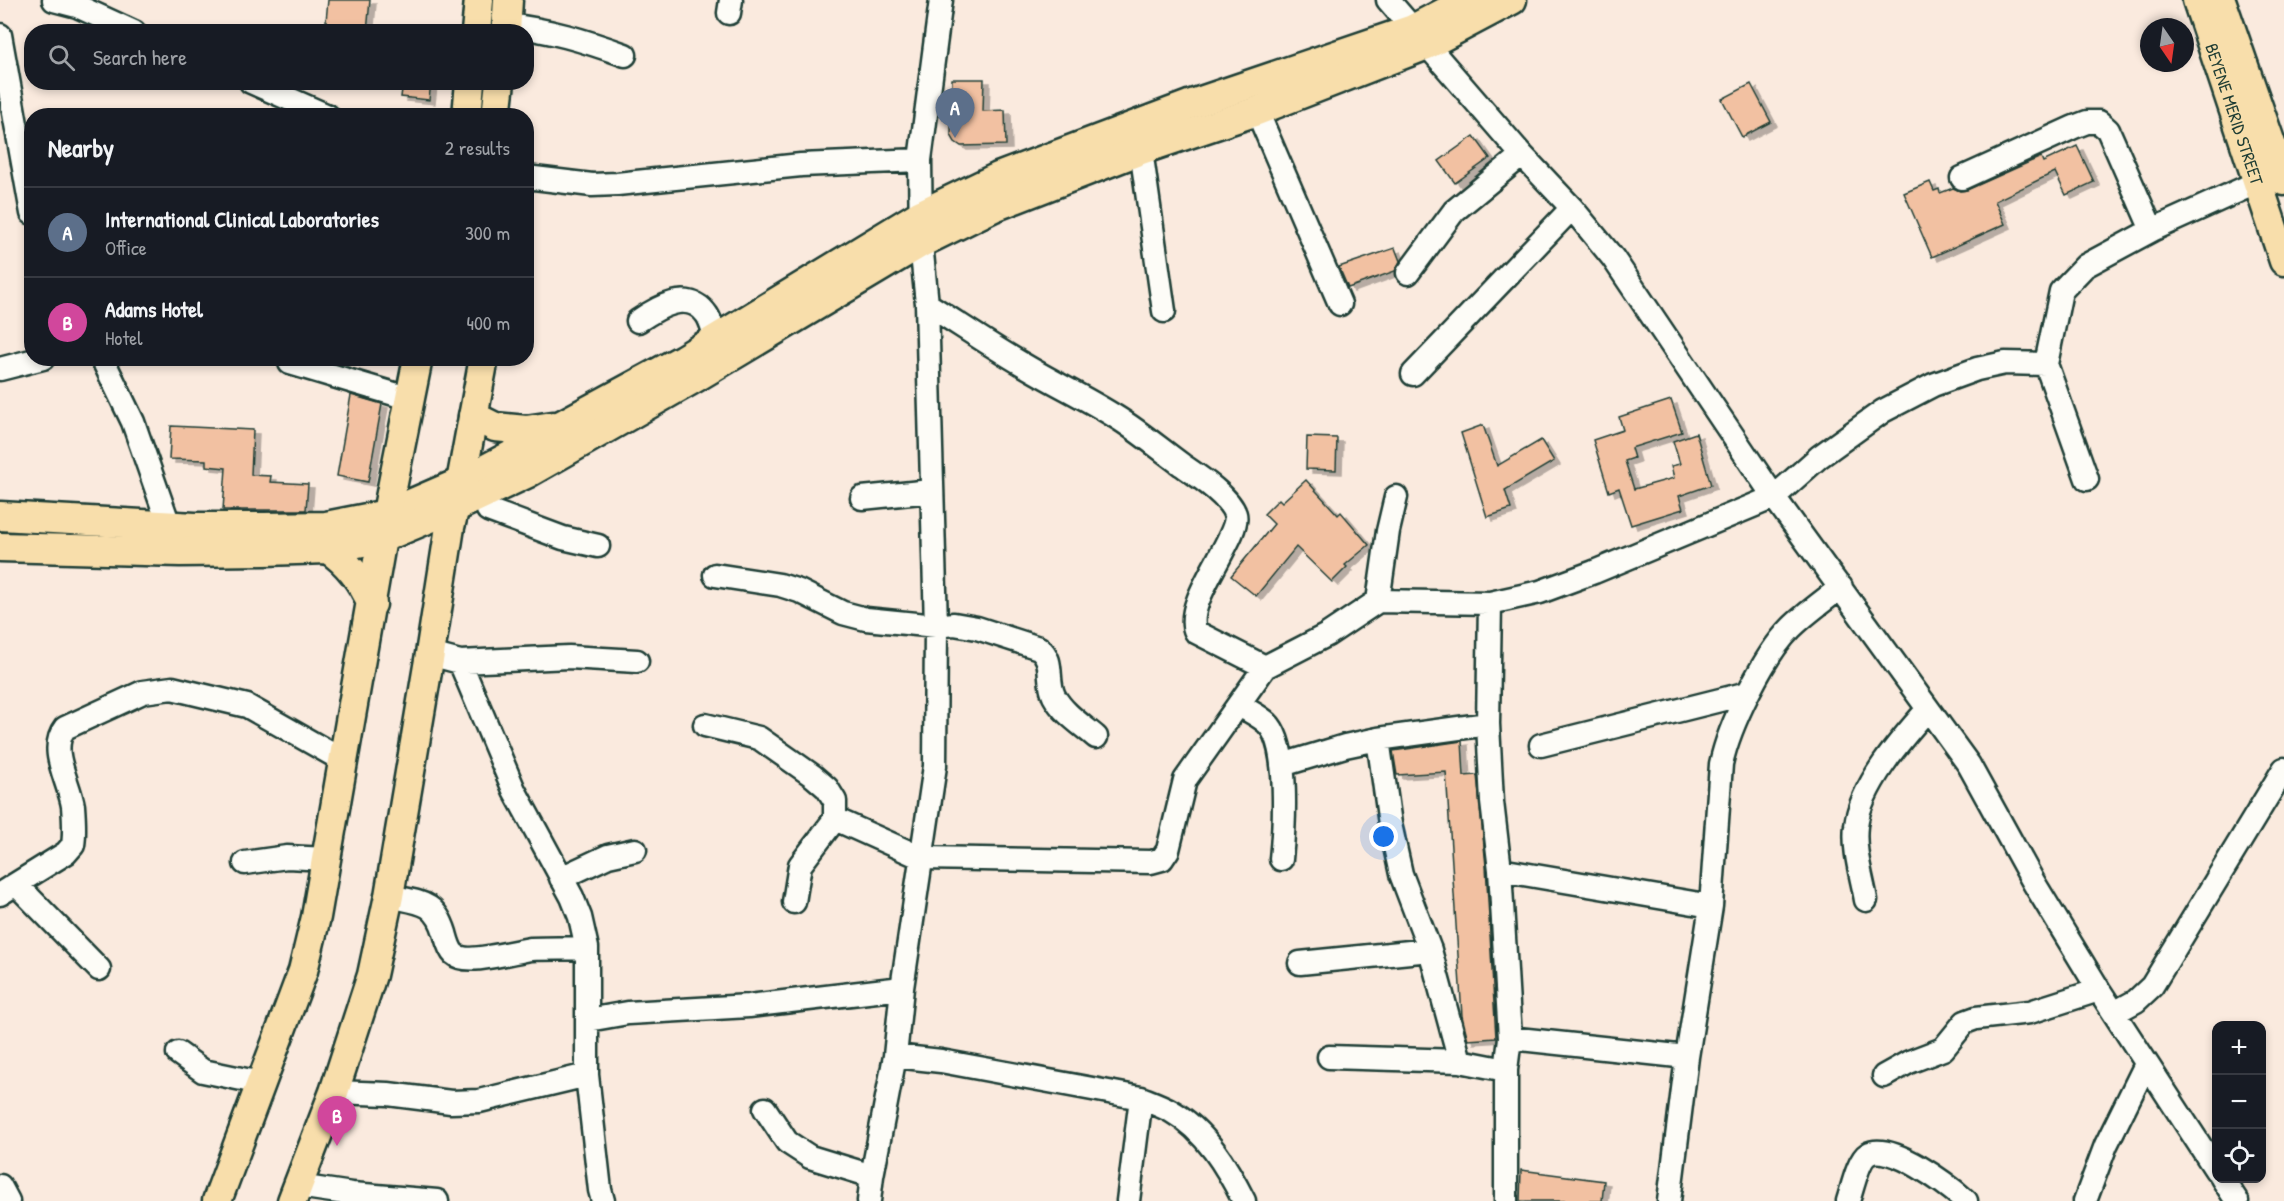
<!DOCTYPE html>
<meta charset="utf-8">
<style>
:root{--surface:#171b24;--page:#242831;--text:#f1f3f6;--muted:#9ea1a6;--line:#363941;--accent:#1a73e8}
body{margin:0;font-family:"Patrick Hand",sans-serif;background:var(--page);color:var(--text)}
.controls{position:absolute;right:18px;bottom:18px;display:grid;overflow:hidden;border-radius:12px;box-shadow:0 3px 9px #0003}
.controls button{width:54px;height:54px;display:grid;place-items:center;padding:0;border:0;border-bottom:2px solid var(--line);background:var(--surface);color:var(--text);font:30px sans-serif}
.compass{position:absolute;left:2140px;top:18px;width:54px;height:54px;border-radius:50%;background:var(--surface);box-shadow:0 3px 9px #0003;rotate:167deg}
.you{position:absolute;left:1384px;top:837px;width:21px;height:21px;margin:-15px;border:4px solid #fff;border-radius:50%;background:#1a73e8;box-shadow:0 0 0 9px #1a73e833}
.badge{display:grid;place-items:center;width:39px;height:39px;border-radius:50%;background:var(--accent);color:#fff;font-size:20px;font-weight:700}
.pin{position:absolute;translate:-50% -50px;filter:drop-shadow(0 2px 3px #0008)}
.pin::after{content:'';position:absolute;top:32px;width:21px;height:18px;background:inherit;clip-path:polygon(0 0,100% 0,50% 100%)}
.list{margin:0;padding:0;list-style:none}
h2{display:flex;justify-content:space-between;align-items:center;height:78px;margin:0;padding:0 24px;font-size:26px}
h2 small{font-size:20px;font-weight:400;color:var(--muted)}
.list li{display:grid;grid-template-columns:39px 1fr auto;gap:18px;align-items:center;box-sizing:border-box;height:90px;padding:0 24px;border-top:2px solid var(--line)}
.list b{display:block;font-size:22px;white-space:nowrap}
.list p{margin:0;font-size:20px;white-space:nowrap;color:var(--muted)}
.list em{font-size:20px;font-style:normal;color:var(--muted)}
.icon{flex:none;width:33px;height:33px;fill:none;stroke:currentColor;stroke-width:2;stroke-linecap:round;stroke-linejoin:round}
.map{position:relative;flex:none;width:2284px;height:1201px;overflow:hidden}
.search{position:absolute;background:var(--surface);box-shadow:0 3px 9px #0003;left:24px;top:24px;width:510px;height:66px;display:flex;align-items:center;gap:15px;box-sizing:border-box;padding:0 21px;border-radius:24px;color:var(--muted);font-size:22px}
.panel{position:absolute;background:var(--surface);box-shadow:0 3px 9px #0003;left:24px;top:108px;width:510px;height:258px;border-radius:24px}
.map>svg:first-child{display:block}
.building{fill:#f2c1a2;stroke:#1f3d34;stroke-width:1.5;filter:url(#shadow)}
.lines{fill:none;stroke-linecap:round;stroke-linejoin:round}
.minor-casing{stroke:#1f3d34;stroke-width:27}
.major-casing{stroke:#1f3d34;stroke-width:33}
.minor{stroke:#fdfcf7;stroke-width:22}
.major{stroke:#f8deab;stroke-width:28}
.labels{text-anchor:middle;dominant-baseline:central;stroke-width:6;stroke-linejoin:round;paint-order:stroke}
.street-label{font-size:18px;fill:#1f3d34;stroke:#fdfcf7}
</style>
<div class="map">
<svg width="2284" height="1201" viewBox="0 0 2284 1201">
<defs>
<filter id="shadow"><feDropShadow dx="6" dy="4" stdDeviation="0" flood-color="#0004"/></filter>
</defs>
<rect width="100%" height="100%" fill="#faeade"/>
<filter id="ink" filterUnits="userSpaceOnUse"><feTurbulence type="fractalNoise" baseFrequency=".0167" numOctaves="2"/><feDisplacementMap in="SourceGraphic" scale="12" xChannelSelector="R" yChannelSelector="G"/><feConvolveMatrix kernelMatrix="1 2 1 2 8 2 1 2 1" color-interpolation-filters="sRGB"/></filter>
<g filter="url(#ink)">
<path class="building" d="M328,0h42l-3,32h-42z
M952,79h32l-1,32 22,-1 1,35 -45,1 -6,-4 -4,-7z
M403,82h28l-2,18 -28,-3z
M1751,84l20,38 -29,15 -20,-38z
M1474,136l16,22 -35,25 -16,-22z
M2077,146l17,36 -28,13 -11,-23 -60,29 10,23 -73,33 -28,-64 26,-11 4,9 5,-2 1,4 13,-5 7,3 7,-1 74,-33 2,5z
M1395,248l5,13 -5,10 -47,17 -9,-21z
M351,395l31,9 -14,78 -31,-6z
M1671,400l11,32 -51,16 3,10 -9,3 9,28 40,-11 -3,-12 9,-2 -7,-23 23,-8 15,52 -32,11 4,13 -52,16 -12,-37 -10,4 -16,-52 30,-10 -4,-13z
M1483,425l14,41 44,-26 13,21 -49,29 6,19 -24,8 -26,-84z
M171,426l82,4 -2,45 20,1 -1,6 38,2 -2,26h-83l3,-42 -20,-2v-6l-37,-1z
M1307,437l30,1 -1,32 -30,-1z
M1306,480l32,35 3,-3 28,33 -24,20 2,2 -15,15 -36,-35 -40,49 -25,-20 43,-52 -10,-10 15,-15 3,3z
M1462,741l2,35 13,-1 9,91 10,172 -28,2 -6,-24 -16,-244 -49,3 -4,-24z
M1521,1170l83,11 -2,20h-82z"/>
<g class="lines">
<g class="minor-casing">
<path id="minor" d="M54,0l23,6 57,26
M1388,0l134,155 50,53 41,50 161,239 195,268 65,118 65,107 117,180
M729,13l2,-13
M506,25c44,5 77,15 119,30
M0,35l32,178
M251,82l77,34
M1257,111l83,193
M1141,150l23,161
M526,177l66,8 25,-1 184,-19 119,-5
M1962,178l112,-51 13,-5h12l9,8 44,100 106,-48
M1408,273l46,-62 68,-56
M927,304c32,20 64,42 97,61 30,18 62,33 92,52 23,14 44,32 66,48 16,11 47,31 53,49 7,21 -54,89 -39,118l69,35
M638,321c19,-13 51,-33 69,-6 4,6 6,15 9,22
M102,358l31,64 36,103
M290,363l121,36
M0,369l43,-11
M1413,374l159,-166
M2087,479l-41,-115 15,-73 24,-25 67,-36
M1396,497l-8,34 -10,70 112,2
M862,498l69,-7
M488,510l75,28 35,8
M715,575l65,10 19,6 44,22 23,6 70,7 18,-2 23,4 62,20c16,12 7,32 15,48 9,17 28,29 42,41
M430,654l30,8 109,-5 68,4
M460,662l54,128 58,107 8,20 7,31
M1240,705c8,6 20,11 27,18 23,21 17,107 14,136
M705,725l54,13 54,38 14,12 8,13v18l87,39 229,4 11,-3 6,-9 17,-70 80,-113 62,-32 51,-34
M1541,745l207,-52
M1282,765l63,-19 33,-7
M245,863l42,-6 40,2
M1500,870l211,36
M561,878l47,-22 27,-6
M16,884l50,-31 7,-8c2,-12 1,-26 0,-39 -4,-25 -25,-56 -8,-78l78,-36 29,-4 75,18 97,55
M0,894l16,-10 83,85
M389,896c30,7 46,4 56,37 2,7 4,16 9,21 13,12 60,-3 77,-5 18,-1 37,0 56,-1v127l13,115 3,11
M1866,900c-4,-23 -13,-50 -10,-74 4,-40 46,-88 72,-117
M794,902l6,-37 35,-46
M1300,963l130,-13
M2114,1013l22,-12 16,-15 132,-217
M588,1020l40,-7 121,-7 153,-18
M1510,1038l-10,-168 -8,-68 -4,-78 2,-121 50,-11 54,-20 180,-75 45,-40 64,-46 50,-26 44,-16 28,-6 41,1
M178,1053l25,18 58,12
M895,1056l46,5 200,37c10,4 21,8 30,13 35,20 56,56 73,90
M1329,1057l131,4 46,9
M1460,1061l-30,-111 -29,-76 -11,-50 -12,-85 110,-15
M1884,1076l25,-14 34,-13 22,-27 11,-4 54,-6 69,-22
M334,1092l54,2 63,8 28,-1 108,-26
M765,1109l22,33 23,15 62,19
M2222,1178l15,23
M0,1186l8,15
M298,1186l54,8 85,7
M869,1201l3,-25 23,-120 7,-68 33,-222 1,-140 -9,-322 -6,-61 -1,-83 21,-160
M1128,1201l13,-103
M1506,1201v-131l4,-32 177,19 24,-151 10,-142c8,-38 42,-108 70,-136 15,-15 34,-28 50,-41
M1669,1201l18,-144
M1848,1201c4,-11 10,-41 20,-47 23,-13 81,32 98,47
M2085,1201l21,-56 40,-81"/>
</g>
<g class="major-casing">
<g id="major">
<path id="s1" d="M2197,0l87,261"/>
<path d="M2221,0l63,181"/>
<path d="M476,32l3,-32"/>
<path d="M506,32l2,-32"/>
<path d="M467,116l3,-34"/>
<path d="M496,116l4,-34"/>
<path d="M473,416l22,11 31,3 27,-4"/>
<path d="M0,516l195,11h69l62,-1 61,-12 74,-32 56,-30 44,-27 122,-66 238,-145 77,-37 191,-72 224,-76 55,-29"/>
<path d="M0,547l180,5 85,-1 63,-2 54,-11 72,-30 74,-35 167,-95 226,-135 73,-36 147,-57 116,-39 170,-66 85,-45"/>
<path d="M328,549c21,14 34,32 44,55"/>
<path d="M217,1201l86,-230 13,-54 66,-379 36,-180"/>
<path d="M292,1201l42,-109 38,-117 17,-79 41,-242 20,-127 11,-45 23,-124"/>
</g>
</g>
<use href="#minor" class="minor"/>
<use href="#major" class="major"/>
</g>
</g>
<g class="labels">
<g class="street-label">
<text stroke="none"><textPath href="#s1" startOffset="120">BEYENE MERID STREET</textPath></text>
</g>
</g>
</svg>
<div class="controls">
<button>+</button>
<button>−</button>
<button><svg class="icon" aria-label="locate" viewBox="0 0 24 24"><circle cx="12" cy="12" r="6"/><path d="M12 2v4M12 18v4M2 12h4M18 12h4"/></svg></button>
</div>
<svg class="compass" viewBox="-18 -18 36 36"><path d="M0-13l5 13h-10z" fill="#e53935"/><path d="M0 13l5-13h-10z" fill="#9ea1a6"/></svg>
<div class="you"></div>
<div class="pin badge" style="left:955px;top:138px;background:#5c6f8a">A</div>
<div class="pin badge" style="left:337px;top:1146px;background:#d1479c">B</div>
<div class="search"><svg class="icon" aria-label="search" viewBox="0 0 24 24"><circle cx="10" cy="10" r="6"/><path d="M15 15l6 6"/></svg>Search here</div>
<section class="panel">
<h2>Nearby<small>2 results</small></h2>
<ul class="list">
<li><span class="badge" style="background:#5c6f8a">A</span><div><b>International Clinical Laboratories</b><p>Office</p></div><em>300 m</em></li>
<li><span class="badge" style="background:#d1479c">B</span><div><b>Adams Hotel</b><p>Hotel</p></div><em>400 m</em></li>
</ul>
</section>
</div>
